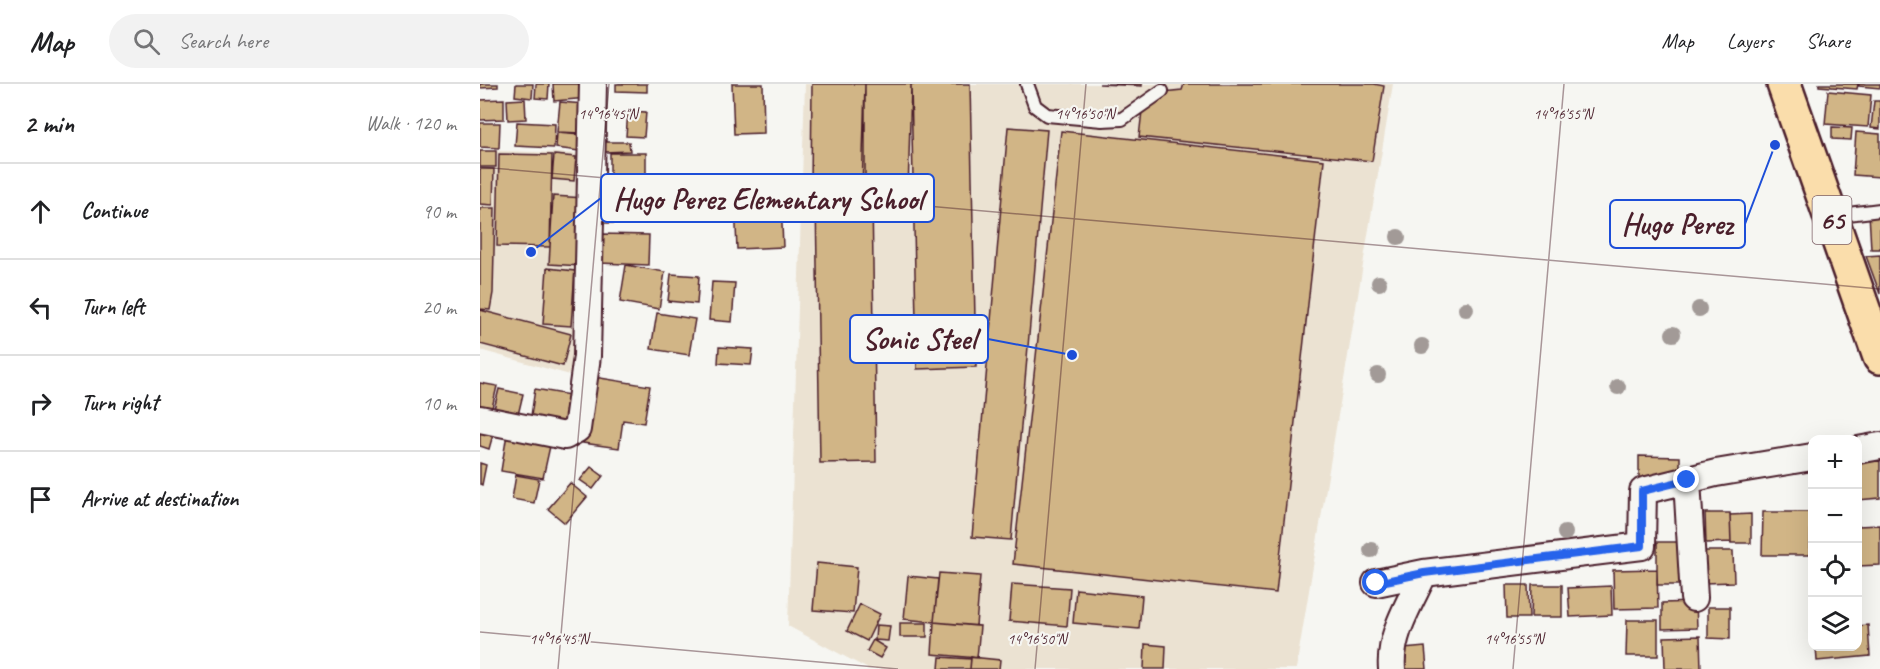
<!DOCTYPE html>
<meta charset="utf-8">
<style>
:root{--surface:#fff;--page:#f2f2f2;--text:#202124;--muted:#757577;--line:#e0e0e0}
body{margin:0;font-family:Caveat,sans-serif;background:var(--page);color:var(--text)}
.controls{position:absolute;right:18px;bottom:18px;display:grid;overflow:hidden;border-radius:12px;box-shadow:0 6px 24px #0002}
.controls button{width:54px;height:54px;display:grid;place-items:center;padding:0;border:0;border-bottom:2px solid var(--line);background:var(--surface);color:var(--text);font:30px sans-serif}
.stop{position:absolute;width:18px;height:18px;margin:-14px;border:4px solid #2563eb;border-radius:50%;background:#fff}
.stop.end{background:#2563eb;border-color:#fff;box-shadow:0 2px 6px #0008}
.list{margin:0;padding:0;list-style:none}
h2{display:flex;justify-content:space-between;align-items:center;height:78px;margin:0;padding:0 24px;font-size:26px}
h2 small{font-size:20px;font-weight:400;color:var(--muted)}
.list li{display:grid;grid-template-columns:39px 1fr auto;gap:18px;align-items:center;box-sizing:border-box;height:96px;padding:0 24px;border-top:2px solid var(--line)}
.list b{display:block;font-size:22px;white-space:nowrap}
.list em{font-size:20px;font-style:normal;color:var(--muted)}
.icon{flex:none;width:33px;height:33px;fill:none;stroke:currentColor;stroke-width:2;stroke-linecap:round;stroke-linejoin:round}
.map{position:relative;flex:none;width:1400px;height:585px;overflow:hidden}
header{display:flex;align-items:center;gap:36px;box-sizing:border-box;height:84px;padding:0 30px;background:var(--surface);border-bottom:2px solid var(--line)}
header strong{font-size:28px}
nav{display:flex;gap:33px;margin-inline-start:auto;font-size:21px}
.search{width:420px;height:54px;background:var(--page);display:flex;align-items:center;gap:15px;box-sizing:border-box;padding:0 21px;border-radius:33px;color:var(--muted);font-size:22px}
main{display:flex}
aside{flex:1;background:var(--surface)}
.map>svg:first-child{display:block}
.built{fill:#ebe2d2}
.building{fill:#d1b586;stroke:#4a1f2b;stroke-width:1.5}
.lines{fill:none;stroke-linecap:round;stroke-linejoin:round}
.lane-casing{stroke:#4a1f2b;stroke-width:16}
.street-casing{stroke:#4a1f2b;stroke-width:30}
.primary-casing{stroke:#4a1f2b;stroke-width:38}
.lane{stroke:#f6f6f2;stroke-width:12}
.street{stroke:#f6f6f2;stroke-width:26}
.primary{stroke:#faddab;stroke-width:33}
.tree{fill:#a29a97}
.route{stroke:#2563eb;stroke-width:8}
.ticks{fill:none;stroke:#4a1f2b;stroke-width:1.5;stroke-opacity:0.45}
.labels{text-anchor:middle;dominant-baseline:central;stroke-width:4.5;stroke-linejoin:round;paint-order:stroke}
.shield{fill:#f6f6f2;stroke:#7e6067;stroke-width:1.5}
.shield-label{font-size:27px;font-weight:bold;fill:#4a1f2b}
.ticks-label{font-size:15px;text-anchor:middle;fill:#4a1f2b;stroke:#f6f6f2;stroke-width:4.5;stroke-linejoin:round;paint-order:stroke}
.leader{fill:none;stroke:#1d4ed8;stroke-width:2}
.callout-dot{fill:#1d4ed8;stroke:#f6f6f2;stroke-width:2}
.callout{fill:#f6f6f2;stroke:#1d4ed8;stroke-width:2}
.callout-label{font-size:30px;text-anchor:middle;font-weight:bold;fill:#4a1f2b}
</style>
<header>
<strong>Map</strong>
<div class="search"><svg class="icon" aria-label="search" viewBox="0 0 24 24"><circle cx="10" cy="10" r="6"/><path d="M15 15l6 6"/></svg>Search here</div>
<nav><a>Map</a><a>Layers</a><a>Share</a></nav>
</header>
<main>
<aside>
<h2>2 min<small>Walk · 120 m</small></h2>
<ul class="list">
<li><svg class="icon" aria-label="ahead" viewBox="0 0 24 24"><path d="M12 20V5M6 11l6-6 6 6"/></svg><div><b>Continue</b></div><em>90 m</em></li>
<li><svg class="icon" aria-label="left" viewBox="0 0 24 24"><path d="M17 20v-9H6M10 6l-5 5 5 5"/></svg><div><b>Turn left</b></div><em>20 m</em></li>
<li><svg class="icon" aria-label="right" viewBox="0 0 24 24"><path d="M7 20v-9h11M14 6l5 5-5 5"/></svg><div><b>Turn right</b></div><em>10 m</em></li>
<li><svg class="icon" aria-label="arrive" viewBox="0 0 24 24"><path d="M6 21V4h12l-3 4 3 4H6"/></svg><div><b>Arrive at destination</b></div></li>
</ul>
</aside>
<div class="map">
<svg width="1400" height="585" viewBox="0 0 1400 585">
<rect width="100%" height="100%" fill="#f6f6f2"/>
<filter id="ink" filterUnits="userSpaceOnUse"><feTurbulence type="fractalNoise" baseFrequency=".0167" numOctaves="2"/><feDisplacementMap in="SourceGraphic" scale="12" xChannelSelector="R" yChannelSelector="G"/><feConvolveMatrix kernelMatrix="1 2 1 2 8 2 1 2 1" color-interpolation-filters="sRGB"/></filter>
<g filter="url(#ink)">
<path class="built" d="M325,0h588l-97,585h-428l-80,-43z
M0,66l106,4 -9,223 -97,-27z"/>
<path class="building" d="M0,0h18v3l-18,1z
M36,0h17l-1,14 -17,-2z
M56,0h13l-1,15 -13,-1z
M73,0h34l1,14 -34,3z
M136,0h31v8l-31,-1z
M252,0h31l1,49 -30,1z
M332,0h53v104h-54z
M385,0h46l-3,109 -46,-1z
M431,0h59l6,283 -59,2z
M619,0h43v2z
M704,0h190l10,2 -12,75 -233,-24 3,-26 21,-19 19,-2z
M1339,0h39l-1,5 -38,-3z
M1379,0h21v4l-21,-2z
M1348,7l43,4 -3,32 -43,-3z
M24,15v20l-24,1v-20z
M45,15l1,20 -18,1 -1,-20z
M1394,17h6v28l-9,-1z
M80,18l24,2 -2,29 -25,-1z
M148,27l18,1 -2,25 -18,-1z
M37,38l38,2 -1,24 -39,-2z
M0,39h20l-1,25 -19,-1z
M528,43l39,3 -36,410 -39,-3z
M1352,43l20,1 -1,12 -19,-1z
M581,47l263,29 -48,433 -263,-29z
M1376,48l24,2v43l-27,-2z
M77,49l24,2 -2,16 -23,-3z
M124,58h25l1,9 -26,1z
M0,67h16v16h-16z
M130,69h36v34h-36z
M19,70l53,1 -2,92 -53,-1z
M74,71l22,2 -2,24 -22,-2z
M0,85h14l-1,36 -13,-1z
M300,95l3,68 -46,2 -3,-69z
M123,103h45v36h-45z
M73,112l32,2 -4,68 -32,-2z
M392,115l4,263 -56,1 -4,-263z
M0,124h15l-2,85 -3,17 -10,-1z
M1400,128v37h-9l-2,-36z
M121,150l48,1 -1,30 -48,-2z
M1400,171v39l-14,-38z
M146,181l39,7 -6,37 -39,-7z
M67,184l28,3 -4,55 -28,-2z
M191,190l28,2 -2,28 -29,-3z
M232,198l23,1 -3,39 -23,-2z
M0,226l91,24 -8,32 -83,-22z
M177,229l38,6 -6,36 -38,-6z
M239,263l34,2 -2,16 -33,-2z
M114,293l56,9 -6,37 -21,-3 -4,28 -36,-5z
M0,299l17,3 -5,22 -12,-2z
M19,305l24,5 -5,21 -24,-6z
M55,305l35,6 -4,27 -35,-6z
M0,343l14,4 -5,18 -9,-3z
M28,344l44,9 -9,41 -42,-7z
M1159,372l41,1v24l-41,-1z
M1400,377v37l-22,2v-38z
M0,379l6,2 -4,20 -2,-1z
M111,383l12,9 -10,13 -13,-9z
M36,391l23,4 -5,24 -22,-4z
M90,399l17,14 -22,26 -17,-14z
M1283,428h48l-1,43h-48z
M1225,429h25l1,29 -25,1z
M1271,430v29h-20l-1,-28z
M1400,441v40l-22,1v-40z
M1177,458h33v43h-33z
M1224,467h29l1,31 -30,1z
M337,479l40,4 -4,46 -40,-3z
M1177,485l1,39 -44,1 -1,-39z
M459,489l41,3 -4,50 -42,-4z
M428,492l30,3 -4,43 -30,-3z
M532,500l58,4 -3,38 -58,-5z
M1026,501h22l1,33h-22z
M1052,501h30v32h-31z
M1131,502l1,29 -42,2 -2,-29z
M596,505l66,7 -3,33 -66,-6z
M1216,518l1,26 -35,1v-26z
M380,520l20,10 -13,27 -20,-10z
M1228,523h22v32l-22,-1z
M1147,536h31v36h-32z
M454,538l46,4 -3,32 -45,-4z
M420,539h27v14h-27z
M396,541l14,1 -2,15 -13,-1z
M1388,541l2,31 -53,5 -1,-15h42v-20z
M1220,552l1,33h-36l-1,-32z
M393,556l13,8 -6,10 -13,-7z
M665,560l21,2 -1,23h-21z
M945,563l2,22h-21l-2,-20z
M460,573l31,2 -1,10h-31z
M491,573l29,3 -1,9h-29z"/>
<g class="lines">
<g class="lane-casing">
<path id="lane" d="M547,0l8,22 12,9 55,5 20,-1 40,-28
M1352,132l48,-6"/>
</g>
<g class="street-casing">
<path id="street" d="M0,335l85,17 12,-7 10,-73 6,-272
M1378,366l22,-4
M1207,396l7,118
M896,499l48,-10 218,-27 1,-55 73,-18 96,-16
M912,585c-3,-34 18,-66 32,-96"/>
</g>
<g class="primary-casing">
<path id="primary" d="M1304,0l96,273"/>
</g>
<use href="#lane" class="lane"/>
<use href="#street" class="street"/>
<use href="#primary" class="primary"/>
</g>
<g class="tree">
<circle cx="918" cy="153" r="8"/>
<circle cx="899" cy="199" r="8"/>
<circle cx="986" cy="225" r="8"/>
<circle cx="1219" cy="225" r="8"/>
<circle cx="1193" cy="250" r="8"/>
<circle cx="942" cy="262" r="8"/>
<circle cx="898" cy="291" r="8"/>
<circle cx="1138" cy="303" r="8"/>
<circle cx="1085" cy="449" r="8"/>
<circle cx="891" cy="466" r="8"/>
</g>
</g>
<g class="lines" filter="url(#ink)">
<path class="route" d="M896,499l48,-10 218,-27v-55l45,-11"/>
</g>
<path class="ticks" d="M0,83l1400,122M0,548l418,37M78,585l51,-585M555,585l51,-585M1033,585l51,-585"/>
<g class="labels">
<rect class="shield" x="1332.5" y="112" width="39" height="48" rx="4.5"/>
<g class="shield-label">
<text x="1352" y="136">65</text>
</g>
</g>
<g class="ticks-label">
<text x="128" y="35">14°16'45"N</text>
<text x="605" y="35">14°16'50"N</text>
<text x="1083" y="35">14°16'55"N</text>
<text x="79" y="560">14°16'45"N</text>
<text x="557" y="560">14°16'50"N</text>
<text x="1034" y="560">14°16'55"N</text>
</g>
<path class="leader" d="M51 168L121 114M1295 61L1265 140M592 271L508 255"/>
<g class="callout-dot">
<circle cx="51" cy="168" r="6"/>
<circle cx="1295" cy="61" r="6"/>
<circle cx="592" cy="271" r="6"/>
</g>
<g class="callout">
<rect x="121" y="90" width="333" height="48" rx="6"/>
<rect x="1130" y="116" width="135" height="48" rx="6"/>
<rect x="370" y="231" width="138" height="48" rx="6"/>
</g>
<g class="callout-label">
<text x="288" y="125">Hugo Perez Elementary School</text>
<text x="1197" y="150">Hugo Perez</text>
<text x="439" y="265">Sonic Steel</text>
</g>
</svg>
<div class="controls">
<button>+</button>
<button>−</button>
<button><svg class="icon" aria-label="locate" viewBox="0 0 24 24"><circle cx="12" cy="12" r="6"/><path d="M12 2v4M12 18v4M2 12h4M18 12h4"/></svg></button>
<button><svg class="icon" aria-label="layers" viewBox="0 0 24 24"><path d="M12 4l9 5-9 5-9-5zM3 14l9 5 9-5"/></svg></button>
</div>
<div class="stop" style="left:896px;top:499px"></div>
<div class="stop end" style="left:1207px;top:396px"></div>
</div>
</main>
